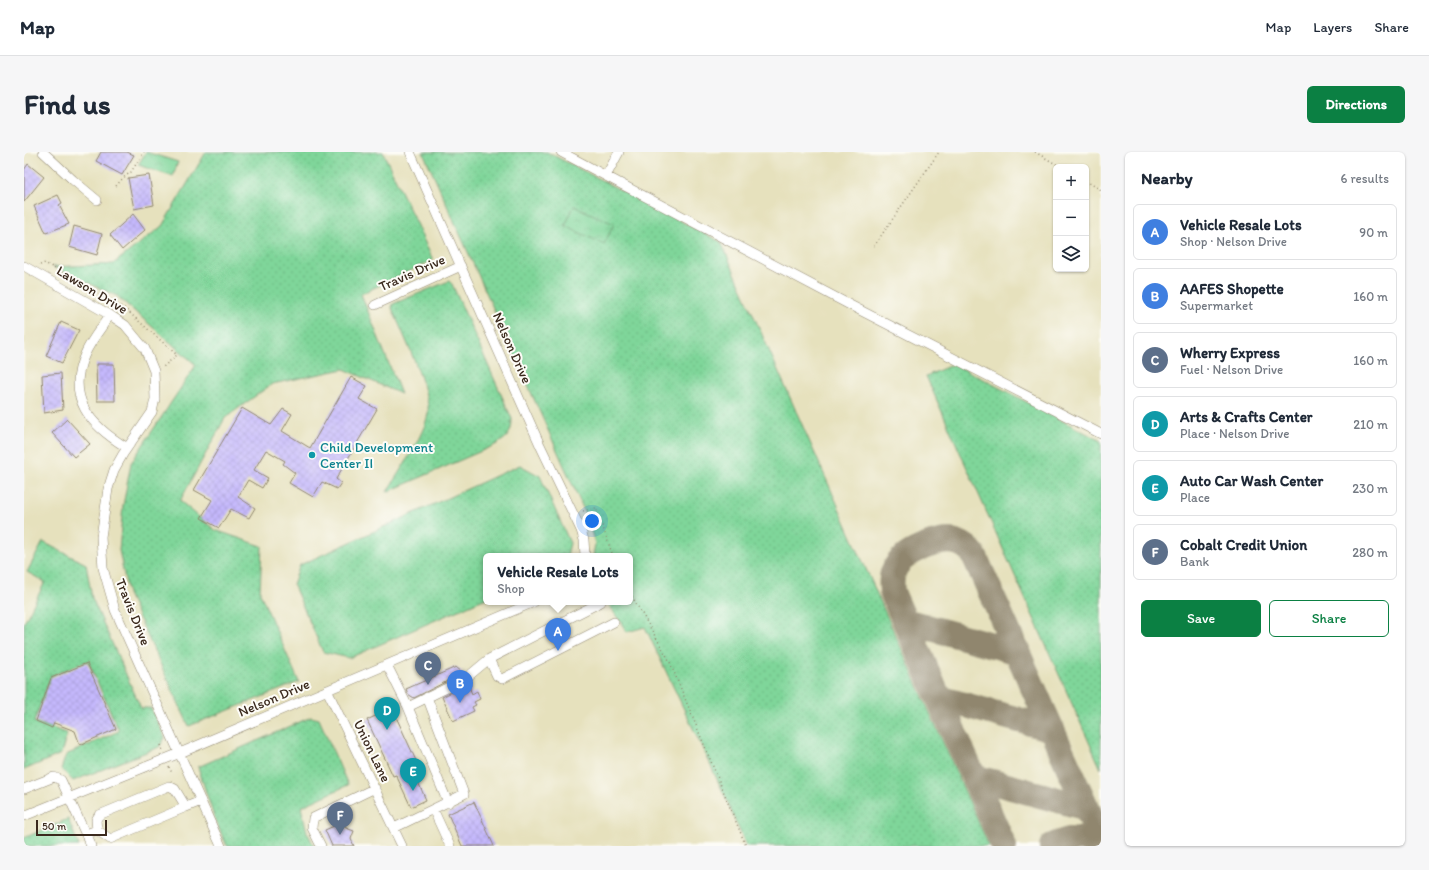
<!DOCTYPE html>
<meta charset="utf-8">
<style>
:root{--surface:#fff;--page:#f6f6f7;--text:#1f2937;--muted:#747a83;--line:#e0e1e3;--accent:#0b8043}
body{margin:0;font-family:Itim,sans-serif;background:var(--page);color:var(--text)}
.controls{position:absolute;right:12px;top:12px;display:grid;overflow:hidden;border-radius:6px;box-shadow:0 1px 3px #0004}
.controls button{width:36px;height:36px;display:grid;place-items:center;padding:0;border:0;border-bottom:1px solid var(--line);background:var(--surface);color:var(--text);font:20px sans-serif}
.scale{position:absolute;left:12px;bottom:10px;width:71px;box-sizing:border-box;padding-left:4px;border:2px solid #3b2a1e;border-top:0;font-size:11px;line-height:14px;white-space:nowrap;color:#3b2a1e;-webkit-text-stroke:3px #fdfcf7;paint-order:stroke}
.you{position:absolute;left:568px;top:369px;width:14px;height:14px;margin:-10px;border:3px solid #fff;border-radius:50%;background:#1a73e8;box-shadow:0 0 0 6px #1a73e833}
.badge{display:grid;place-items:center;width:26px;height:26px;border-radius:50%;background:var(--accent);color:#fff;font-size:13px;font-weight:700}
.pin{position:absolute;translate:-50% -33px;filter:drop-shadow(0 1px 2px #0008)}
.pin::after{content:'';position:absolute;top:21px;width:14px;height:12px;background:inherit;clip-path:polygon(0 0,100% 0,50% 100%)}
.popup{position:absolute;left:459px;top:401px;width:150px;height:52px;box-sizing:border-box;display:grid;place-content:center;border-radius:6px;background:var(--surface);filter:drop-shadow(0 1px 3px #0005);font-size:13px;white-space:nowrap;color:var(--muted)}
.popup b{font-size:15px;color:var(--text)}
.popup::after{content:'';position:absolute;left:50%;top:100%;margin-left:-8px;border:8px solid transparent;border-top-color:var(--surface)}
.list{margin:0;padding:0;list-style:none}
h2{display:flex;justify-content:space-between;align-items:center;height:52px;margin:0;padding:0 16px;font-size:17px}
h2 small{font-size:13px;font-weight:400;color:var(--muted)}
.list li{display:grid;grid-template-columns:26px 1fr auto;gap:12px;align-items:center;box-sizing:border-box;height:56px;margin:0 8px 8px;padding:0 8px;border:1px solid var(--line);border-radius:6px}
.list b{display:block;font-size:15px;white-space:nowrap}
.list p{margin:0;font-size:13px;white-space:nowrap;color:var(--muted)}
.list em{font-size:13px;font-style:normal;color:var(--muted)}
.actions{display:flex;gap:8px;padding:12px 16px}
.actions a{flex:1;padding:9px 0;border:1px solid var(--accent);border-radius:6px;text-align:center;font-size:14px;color:var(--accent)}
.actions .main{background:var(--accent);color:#fff}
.icon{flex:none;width:22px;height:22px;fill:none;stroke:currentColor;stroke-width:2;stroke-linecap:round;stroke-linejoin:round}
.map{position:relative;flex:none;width:1077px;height:694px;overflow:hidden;border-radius:6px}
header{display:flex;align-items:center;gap:24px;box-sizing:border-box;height:56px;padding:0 20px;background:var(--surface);border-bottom:1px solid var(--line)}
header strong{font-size:19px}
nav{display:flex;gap:22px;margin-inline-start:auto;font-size:14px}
.intro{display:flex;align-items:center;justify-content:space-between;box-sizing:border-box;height:96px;padding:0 24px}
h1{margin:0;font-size:28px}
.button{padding:10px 18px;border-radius:6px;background:var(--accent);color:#fff;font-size:14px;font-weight:700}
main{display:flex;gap:24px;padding:0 24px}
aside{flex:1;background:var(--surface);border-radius:6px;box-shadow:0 1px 3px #0004}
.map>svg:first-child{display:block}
.grass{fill:url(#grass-dots);stroke:#5d805c}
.park{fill:url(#park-crowns);stroke:#5d805c}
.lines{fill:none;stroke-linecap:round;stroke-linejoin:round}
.taxiway{stroke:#90866e;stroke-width:26}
.building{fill:url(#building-cross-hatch)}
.minor-casing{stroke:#90866e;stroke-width:10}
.path{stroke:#90866e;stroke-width:1.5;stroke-dasharray:1 3;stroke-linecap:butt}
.minor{stroke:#fff;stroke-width:9}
.culture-dot{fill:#0f9aa8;stroke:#fdfcf7;stroke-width:1.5}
.labels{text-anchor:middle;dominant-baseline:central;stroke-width:4;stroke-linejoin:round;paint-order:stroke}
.street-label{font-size:14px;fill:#3b2a1e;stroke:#fdfcf7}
.culture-label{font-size:14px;fill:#0d838f;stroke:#fdfcf7;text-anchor:start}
</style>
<header>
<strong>Map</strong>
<nav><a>Map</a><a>Layers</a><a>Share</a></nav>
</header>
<div class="intro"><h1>Find us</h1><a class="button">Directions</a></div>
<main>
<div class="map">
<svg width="1077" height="694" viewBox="0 0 1077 694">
<defs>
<pattern id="grass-dots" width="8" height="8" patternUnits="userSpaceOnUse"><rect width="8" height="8" fill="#7fd69a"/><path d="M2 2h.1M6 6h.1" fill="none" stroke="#6fb884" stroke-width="1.8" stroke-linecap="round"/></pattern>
<pattern id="park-crowns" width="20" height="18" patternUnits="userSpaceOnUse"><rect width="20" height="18" fill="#7fd69a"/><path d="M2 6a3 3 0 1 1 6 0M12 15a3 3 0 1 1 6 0" fill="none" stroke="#6fb884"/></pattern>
<pattern id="building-cross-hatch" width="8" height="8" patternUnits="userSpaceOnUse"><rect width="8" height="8" fill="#c4b8fc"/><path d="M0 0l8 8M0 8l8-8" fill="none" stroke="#a99ed8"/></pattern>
</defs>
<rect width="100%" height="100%" fill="#fdfcf7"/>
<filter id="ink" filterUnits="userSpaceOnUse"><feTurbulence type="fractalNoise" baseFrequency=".025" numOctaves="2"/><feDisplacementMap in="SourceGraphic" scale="8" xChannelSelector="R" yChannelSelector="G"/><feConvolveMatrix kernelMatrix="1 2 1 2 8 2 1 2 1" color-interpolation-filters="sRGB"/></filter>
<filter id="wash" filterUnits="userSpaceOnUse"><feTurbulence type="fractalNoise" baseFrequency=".012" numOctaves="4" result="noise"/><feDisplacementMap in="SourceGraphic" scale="16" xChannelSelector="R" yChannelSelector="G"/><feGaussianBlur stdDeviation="0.9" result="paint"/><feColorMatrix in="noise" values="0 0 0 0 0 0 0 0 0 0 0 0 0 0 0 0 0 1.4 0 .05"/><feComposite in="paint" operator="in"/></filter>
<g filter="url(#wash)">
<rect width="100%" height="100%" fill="#e6e1bd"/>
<path class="grass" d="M182,0h177l50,108 -72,34 40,100 -57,-25 -72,15 -47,34 -45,83 35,29 47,16 -2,47 39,89 -110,44 -61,-132 -9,-44 4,-44 8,-43 65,-98 -79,-69 -64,-29 60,-3 49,-38z
M399,0h124l174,90 268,604h-243l-21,-50 -80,-169 -18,5 -20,-30h23v-46h-37l2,-12 -8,-27z
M425,129l3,3 60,135c0,15 -5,20 -19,27l-106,46c12,-21 38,-57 41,-79 3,-21 -27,-83 -36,-105l1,-4z
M930,212l147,77v328l-175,-393z
M496,313l20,11 30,67 -3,13h-81v42l-137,60 -26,-6 -30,-68 7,-19z
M19,390l43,22 6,34 49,110h10l14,30 -6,9 -86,34 -12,-12 5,-14 53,-24 -31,-70 -37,15 -17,46 33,11 -6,21 -37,16v-147l21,-41 -18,-10z
M287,565l8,2 29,66 -47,22 6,25 7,14h-87l-12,-26 -17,-53z
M44,667l11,27h-55v-8z"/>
<path class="park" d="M122,0l32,10 -5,15 -35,-12z
M550,54l40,18 -10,20 -39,-18z"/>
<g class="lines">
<path class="taxiway" d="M881,469l113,31
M915,546l113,31
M950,625l113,31
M980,694l-112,-254c-1,-10 -1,-19 5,-27 10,-14 46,-29 62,-22 6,2 11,7 15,12l127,285
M1028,694c17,-7 33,-13 49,0"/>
</g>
<g id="blocks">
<path class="building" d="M77,0h26l7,3 -12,20 -26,-14z
M4,12l16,13 -20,25v-32z
M125,23l5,30 -20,4 -6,-31z
M34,43l4,8 -3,2 10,19 -23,9 -12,-27z
M109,62l12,16 -23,20 -12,-15z
M50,74l28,8 -5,21 -28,-8z
M37,170l18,8 -17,33 -16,-7z
M72,212h18l1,37h-18z
M37,221l2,37 -19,3 -2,-38z
M327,225l16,9 -8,13 18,10 -41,70 5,4 -4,6 -15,-7 -9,15 -24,-14 6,-10 -12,-9 2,-3 -19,-11 -12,20 14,8 -6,10 -14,-8 -10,17 17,11 -6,10 -18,-9 -12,19 -18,-10 11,-18 -18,-10 48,-82 29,17 12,-16 9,5 -10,17 28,17z
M43,267l23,25 -16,13 -22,-24z
M63,511l29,66 -36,16 -5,-14 -21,-8 -2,5 -16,-7 15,-43z
M432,515l7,6 -49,25 -6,-4 -2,-5z
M444,532l4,10 5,-3 3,8 -6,3 2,3 -4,2 2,4 -21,10 -11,-24z
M368,556l26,57 -6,3 14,32 -15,7 -15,-32 -3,1 -26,-56z
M450,650l20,44h-32l-14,-32z
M319,670l3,6 8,3 -3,8 3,7h-22l-7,-16z"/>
</g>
</g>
<g filter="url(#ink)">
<use href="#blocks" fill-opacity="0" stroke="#90866e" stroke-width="1"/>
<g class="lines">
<g class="minor-casing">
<path id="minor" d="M19,0l30,28 24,20
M386,0l130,293 41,85 3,10 1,16
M537,0l45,24 13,-24
M582,24l244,129 251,129
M0,114l86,49 15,10 20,24 9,22 1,28 -3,13 -29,42 -9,16 -6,19 -7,48 2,31 12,42 106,236
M351,153l86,-39
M86,163c-8,12 -19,25 -25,39 -20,44 6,72 41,93
M465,507l8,17 5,3 112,-57
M363,513l21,42 40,96
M303,538l75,156
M384,555l57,-28 24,-20 112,-57
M0,637l30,-12 7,3 30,66
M409,657l17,37
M0,664l156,-63 354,-151
M370,676l70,-34 -37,-97
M73,678l13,9 76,-32
M62,682l11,-4 -1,-10 3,-5 70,-29 6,3 11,18 15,-6
M297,694l-9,-18 1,-10 62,-30"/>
</g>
<path class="path" d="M1011,0l26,15
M1062,29l15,9
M92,34l7,-8 8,-6 13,-20
M850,94l65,-94
M16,113l5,-2 79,45 53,47 -14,12
M559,359l13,-3 17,48
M606,441l39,67 77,186
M137,593l2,6
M145,615l3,6"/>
<use href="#minor" class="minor"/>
</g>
</g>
<circle class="culture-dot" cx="288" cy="303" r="4"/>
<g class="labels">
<g class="street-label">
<text transform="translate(388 121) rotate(-24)">Travis Drive</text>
<text transform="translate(68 138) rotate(31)">Lawson Drive</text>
<text transform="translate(488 196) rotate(66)">Nelson Drive</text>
<text transform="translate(109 460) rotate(68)">Travis Drive</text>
<text transform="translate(250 546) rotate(-23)">Nelson Drive</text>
<text transform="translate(348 599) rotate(64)">Union Lane</text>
</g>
<g class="culture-label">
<text x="296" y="295">Child Development<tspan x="296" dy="16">Center II</tspan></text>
</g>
</g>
</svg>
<div class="controls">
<button>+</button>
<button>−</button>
<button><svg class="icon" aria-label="layers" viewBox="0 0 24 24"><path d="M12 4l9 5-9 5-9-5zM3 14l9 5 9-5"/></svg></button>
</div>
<div class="scale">50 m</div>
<div class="you"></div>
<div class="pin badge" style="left:534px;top:499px;background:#3f7fe0">A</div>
<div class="popup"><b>Vehicle Resale Lots</b>Shop</div>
<div class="pin badge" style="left:436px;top:551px;background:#3f7fe0">B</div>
<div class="pin badge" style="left:404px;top:533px;background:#5c6f8a">C</div>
<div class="pin badge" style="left:363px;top:578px;background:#0f9aa8">D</div>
<div class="pin badge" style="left:389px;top:639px;background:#0f9aa8">E</div>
<div class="pin badge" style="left:316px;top:683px;background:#5c6f8a">F</div>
</div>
<aside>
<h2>Nearby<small>6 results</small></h2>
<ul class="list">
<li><span class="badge" style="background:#3f7fe0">A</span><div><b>Vehicle Resale Lots</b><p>Shop · Nelson Drive</p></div><em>90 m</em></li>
<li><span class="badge" style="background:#3f7fe0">B</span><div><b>AAFES Shopette</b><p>Supermarket</p></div><em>160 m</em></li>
<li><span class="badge" style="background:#5c6f8a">C</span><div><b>Wherry Express</b><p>Fuel · Nelson Drive</p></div><em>160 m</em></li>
<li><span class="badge" style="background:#0f9aa8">D</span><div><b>Arts &amp; Crafts Center</b><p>Place · Nelson Drive</p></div><em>210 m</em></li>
<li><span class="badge" style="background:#0f9aa8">E</span><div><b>Auto Car Wash Center</b><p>Place</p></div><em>230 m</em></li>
<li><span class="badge" style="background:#5c6f8a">F</span><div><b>Cobalt Credit Union</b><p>Bank</p></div><em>280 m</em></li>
</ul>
<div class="actions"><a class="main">Save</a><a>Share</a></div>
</aside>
</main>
